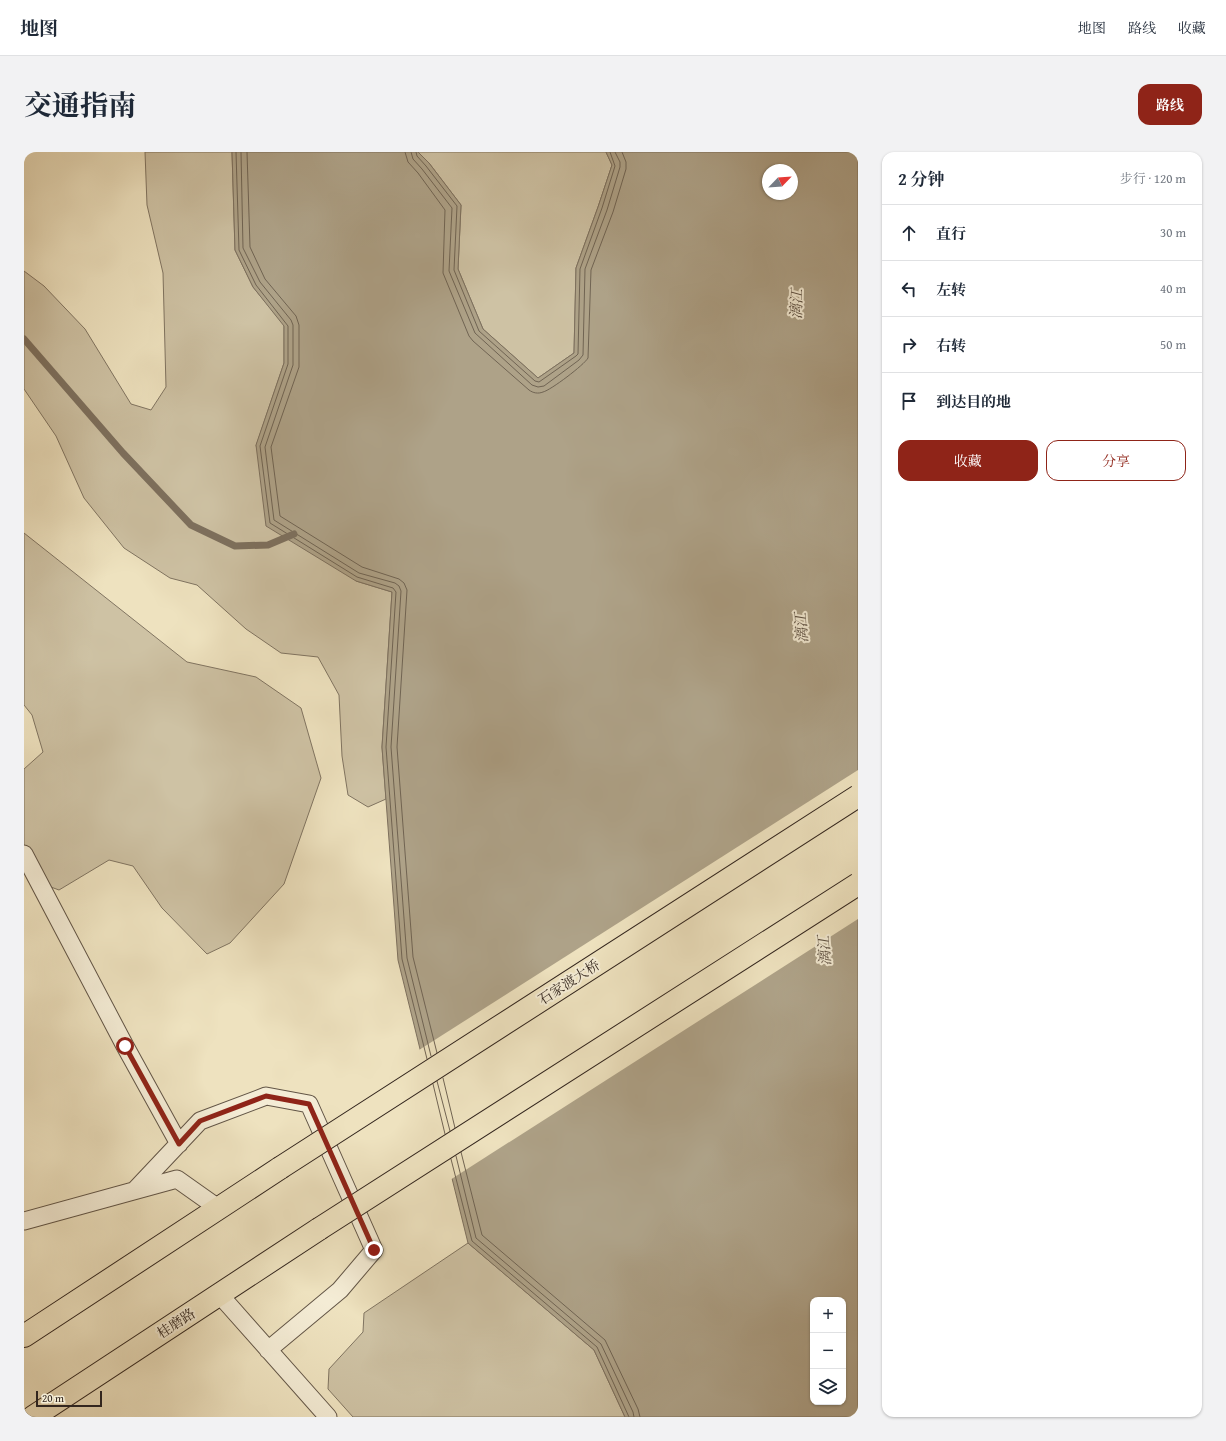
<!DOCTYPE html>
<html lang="zh">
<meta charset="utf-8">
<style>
:root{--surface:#fff;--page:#f2f2f3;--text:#1f2937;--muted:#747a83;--line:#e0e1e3;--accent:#8f2418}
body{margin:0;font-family:"Gentium Book Plus","Noto Serif SC",serif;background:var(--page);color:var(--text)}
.controls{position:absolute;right:12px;bottom:12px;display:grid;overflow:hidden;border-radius:8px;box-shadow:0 1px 3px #0004}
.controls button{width:36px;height:36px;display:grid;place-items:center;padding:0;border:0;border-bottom:1px solid var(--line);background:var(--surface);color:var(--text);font:20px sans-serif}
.compass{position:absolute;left:738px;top:12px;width:36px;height:36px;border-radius:50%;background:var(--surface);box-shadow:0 1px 3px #0004;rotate:65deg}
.scale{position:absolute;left:12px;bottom:10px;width:66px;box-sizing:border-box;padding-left:4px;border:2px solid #33261e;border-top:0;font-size:11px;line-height:14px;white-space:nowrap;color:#33261e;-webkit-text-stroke:3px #f4ecd5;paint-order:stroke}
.stop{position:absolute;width:12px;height:12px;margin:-9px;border:3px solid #8f2418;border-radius:50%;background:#fff}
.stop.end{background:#8f2418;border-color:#fff;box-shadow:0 1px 4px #0008}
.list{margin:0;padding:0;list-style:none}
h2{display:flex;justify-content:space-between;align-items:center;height:52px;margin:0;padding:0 16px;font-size:17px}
h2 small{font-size:13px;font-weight:400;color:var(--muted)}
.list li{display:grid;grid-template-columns:26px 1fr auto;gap:12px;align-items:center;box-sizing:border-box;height:56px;padding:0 16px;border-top:1px solid var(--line)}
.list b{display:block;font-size:15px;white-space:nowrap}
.list em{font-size:13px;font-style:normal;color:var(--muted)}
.actions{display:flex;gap:8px;padding:12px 16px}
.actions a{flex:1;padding:9px 0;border:1px solid var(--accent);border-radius:12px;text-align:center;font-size:14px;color:var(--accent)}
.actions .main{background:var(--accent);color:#fff}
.icon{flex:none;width:22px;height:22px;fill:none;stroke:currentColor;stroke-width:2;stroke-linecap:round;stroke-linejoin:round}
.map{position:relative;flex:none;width:834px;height:1265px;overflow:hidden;border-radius:12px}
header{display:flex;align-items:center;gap:24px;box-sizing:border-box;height:56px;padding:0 20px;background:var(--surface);border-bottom:1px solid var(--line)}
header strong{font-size:19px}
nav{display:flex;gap:22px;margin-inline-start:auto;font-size:14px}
.intro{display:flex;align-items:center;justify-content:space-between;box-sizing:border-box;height:96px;padding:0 24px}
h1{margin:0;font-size:28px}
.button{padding:10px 18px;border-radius:12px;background:var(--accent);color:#fff;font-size:14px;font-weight:700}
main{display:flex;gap:24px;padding:0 24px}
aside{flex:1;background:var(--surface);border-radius:12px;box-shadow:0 1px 3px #0004}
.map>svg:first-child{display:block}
.green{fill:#cec2a4;stroke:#807461}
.water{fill:#aea288;stroke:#7d705e;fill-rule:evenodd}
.pier{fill:#eee2bf}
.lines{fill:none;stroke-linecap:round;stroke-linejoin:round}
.shore{stroke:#706453;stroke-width:1}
.stream{stroke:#7d705e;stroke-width:7}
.street-casing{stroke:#625546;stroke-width:19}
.primary-casing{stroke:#33261e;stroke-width:24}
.street{stroke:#f4ecd5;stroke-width:17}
.primary{stroke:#eee2bf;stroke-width:22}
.primary-bridge-casing{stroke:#33261e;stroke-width:24;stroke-linecap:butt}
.primary-bridge{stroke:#eee2bf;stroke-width:22}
.route{stroke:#8f2418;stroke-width:5}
.labels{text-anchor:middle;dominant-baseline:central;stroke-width:4;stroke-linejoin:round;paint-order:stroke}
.street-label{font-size:14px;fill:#33261e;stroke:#f4ecd5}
.water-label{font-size:15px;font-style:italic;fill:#5e5143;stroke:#f4ecd5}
</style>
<header>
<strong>地图</strong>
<nav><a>地图</a><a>路线</a><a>收藏</a></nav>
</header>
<div class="intro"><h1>交通指南</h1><a class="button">路线</a></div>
<main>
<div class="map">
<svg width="834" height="1265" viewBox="0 0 834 1265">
<rect width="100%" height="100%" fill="#eee2bf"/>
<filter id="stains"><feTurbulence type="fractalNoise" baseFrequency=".005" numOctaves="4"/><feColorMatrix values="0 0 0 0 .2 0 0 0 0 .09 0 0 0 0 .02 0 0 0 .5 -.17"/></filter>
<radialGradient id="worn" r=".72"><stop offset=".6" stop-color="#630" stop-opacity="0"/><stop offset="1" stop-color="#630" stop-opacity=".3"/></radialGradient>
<path class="green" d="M121,0h87l3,98 18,37 31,38v38l-28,83 100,135 36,11 -10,155 4,52 -18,8 -20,-12 -6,-39 -3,-61 -21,-38 -37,-4 -35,-24 -49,-44 -27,-7 -46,-30 -40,-50 -28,-62 -32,-47v-118l20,15 41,43 46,75 20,6 15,-23 -3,-114 -16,-68z
M394,0h188l6,13 -14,42 -22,61 -2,85 -36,25 -55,-49 -25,-60 3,-64 -32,-42z
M0,381l163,129 69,15 45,31 20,70 -37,106 -54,59 -23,11 -45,-46 -29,-42 -24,-6 -50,30 -19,-7 -16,-28v-86l19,-17 -11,-37 -8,-10z
M444,1091l126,107 31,67h-272l-25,-28 1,-20 34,-37 1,-19z"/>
<path class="water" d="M208,0h186l11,11 32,42 -3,64 25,60 55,49 36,-25 2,-85 22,-61 14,-42 -6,-13h252v1265h-233l-31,-67 -126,-107 -70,-283 -16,-213 10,-155 -36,-11 -90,-55 -10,-81 28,-82v-37l-31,-39 -18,-37zM744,18h24v24h-24zM789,1148h30v102h-30z"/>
<path class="pier" d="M834,618v149l-408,261 -31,-130z"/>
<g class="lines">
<path class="shore" d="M212,0l3,98 17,35 32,41v38l-28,82 10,77 87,54 36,11 3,4 -10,155 16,212 25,100
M217,0l2,96 17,34 31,38 2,5v40l-28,82 9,73 85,53 36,10 4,3 2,5 -10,156 16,211 24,98
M223,0l3,95 15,32 31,37 3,9v42l-28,80 9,69 82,51 37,12 5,4 3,7 -10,157 16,210 24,96
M381,0l3,10 10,11 27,37 -2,63 26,63 4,5 56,49c4,3 9,4 14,2 8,-2 41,-27 45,-34l3,-88 22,-58 13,-43v-7l-4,-10
M387,0l2,7 9,10 30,39 -3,63 26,62 57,52 6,2 6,-1 35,-26 4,-5 2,-86 22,-59 13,-43v-5l-5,-10
M392,0l1,4 9,10 31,40 -3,64 25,61 56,50 4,1 37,-26 2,-2 2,-85 22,-61 13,-42 -5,-14
M419,926l12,50
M413,929l13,50
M409,932l12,50
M437,1000l21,83 123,105 33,69 2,8
M432,1004l20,82 125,106 32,68 1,5
M427,1007l21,82 125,106 32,70"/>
<path class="stream" d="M0,187l99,114 68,72 44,21 33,-1 26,-11"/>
<g class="street-casing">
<path id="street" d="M0,702l101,192 54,98
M111,1038l65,-69 66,-25 43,8 65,146 -34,40 -72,60
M0,1069l153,-42 41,29
M195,1142l109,123"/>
</g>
<g class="primary-casing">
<path id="primary" d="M0,1184l256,-168
M9,1265l286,-188"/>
</g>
<use href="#street" class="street"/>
<use href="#primary" class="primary"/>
<g class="primary-bridge-casing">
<path id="primary-bridge" d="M256,1016l578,-372
M295,1077l539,-345"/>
</g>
<use href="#primary-bridge" class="primary-bridge"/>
</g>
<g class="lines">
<path class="route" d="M101,894l54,98 21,-23 66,-25 43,8 65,146"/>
</g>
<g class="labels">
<g class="street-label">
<text transform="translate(545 830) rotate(-33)">石家渡大桥</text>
<text transform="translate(152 1171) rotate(-33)">桂磨路</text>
</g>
<g class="water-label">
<text transform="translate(772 152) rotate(-88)">漓江</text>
<text transform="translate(777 476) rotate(-94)">漓江</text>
<text transform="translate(800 799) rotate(-94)">漓江</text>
</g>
</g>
<rect width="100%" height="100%" filter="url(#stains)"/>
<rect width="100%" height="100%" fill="url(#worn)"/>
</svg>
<div class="controls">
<button>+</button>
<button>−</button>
<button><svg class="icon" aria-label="layers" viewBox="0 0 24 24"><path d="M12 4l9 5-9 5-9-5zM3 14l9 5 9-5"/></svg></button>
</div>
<svg class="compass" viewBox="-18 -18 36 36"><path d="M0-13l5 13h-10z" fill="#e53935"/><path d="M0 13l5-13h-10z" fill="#747a83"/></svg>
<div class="scale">20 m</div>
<div class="stop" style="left:101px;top:894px"></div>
<div class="stop end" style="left:350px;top:1098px"></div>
</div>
<aside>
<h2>2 分钟<small>步行 · 120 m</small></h2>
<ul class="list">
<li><svg class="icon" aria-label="ahead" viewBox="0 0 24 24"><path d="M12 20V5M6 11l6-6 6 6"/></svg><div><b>直行</b></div><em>30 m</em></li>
<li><svg class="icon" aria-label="left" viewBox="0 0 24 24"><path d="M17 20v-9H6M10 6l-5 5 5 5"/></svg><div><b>左转</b></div><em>40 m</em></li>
<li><svg class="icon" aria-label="right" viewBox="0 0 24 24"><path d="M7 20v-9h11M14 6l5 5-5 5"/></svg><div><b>右转</b></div><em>50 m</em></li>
<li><svg class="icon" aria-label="arrive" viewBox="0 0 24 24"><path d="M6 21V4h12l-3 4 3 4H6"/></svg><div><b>到达目的地</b></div></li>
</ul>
<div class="actions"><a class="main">收藏</a><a>分享</a></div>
</aside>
</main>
